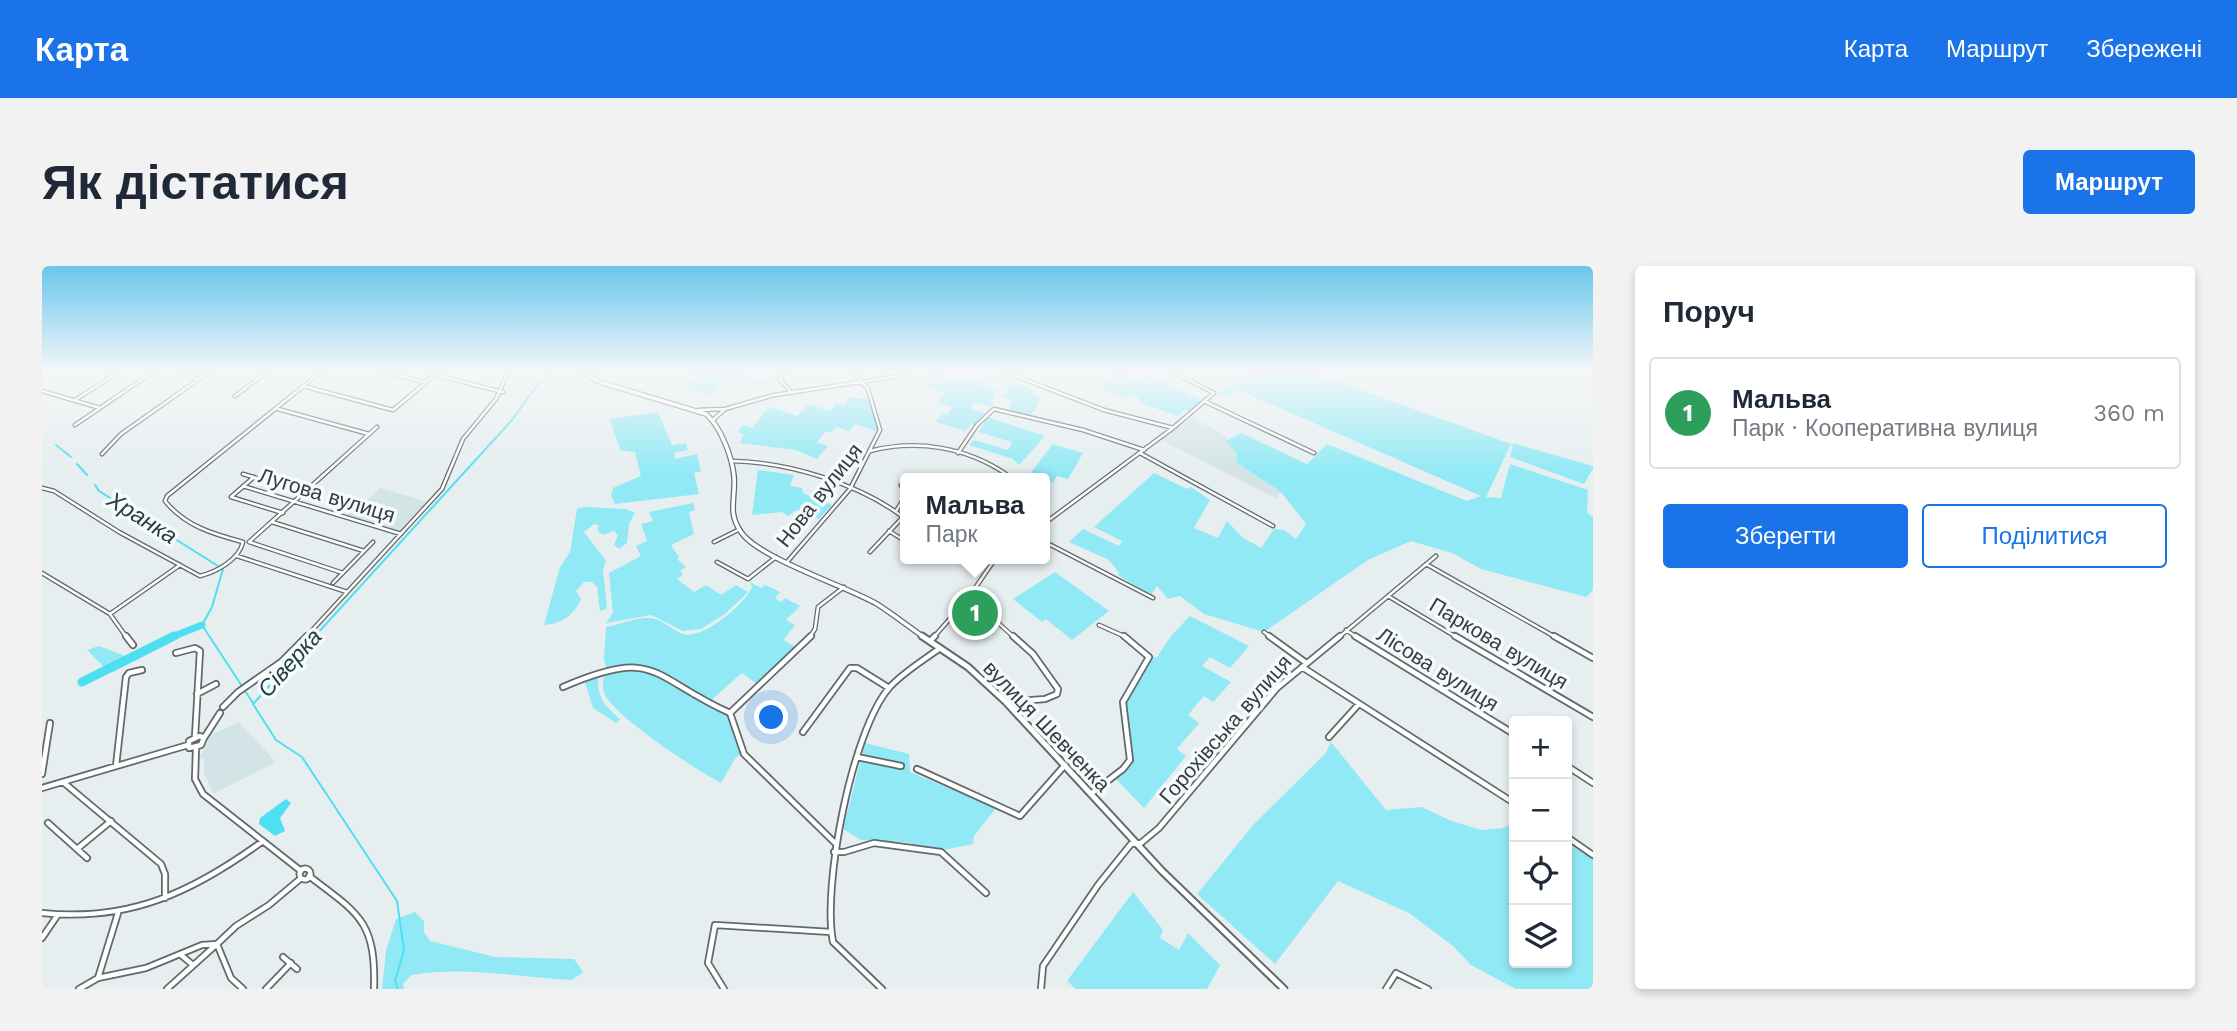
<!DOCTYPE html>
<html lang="uk">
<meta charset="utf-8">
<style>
:root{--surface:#fff;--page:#f2f2f3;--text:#1f2937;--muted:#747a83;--line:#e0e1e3;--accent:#1a73e8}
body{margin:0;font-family:"Work Sans",sans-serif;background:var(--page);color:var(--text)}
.controls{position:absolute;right:21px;bottom:21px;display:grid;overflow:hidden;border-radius:7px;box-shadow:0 4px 10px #0003}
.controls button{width:63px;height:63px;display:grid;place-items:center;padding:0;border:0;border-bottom:2px solid var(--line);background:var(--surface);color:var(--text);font:35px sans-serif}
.you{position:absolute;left:730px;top:452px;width:24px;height:24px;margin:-18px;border:5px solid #fff;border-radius:50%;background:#1a73e8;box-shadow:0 0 0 10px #1a73e833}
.badge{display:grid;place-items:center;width:46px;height:46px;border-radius:50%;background:var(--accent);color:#fff;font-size:23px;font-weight:700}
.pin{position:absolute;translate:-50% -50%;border:4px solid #fff;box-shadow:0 2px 7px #0006}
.popup{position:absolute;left:858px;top:207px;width:150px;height:91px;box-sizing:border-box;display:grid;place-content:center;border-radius:7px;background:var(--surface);filter:drop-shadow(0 2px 5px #0005);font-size:23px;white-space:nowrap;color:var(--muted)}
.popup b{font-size:26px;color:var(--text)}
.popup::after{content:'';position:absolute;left:50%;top:100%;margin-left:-14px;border:14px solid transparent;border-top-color:var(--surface)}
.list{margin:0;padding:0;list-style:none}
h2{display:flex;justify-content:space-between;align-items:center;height:91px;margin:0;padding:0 28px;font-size:30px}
h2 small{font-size:23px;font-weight:400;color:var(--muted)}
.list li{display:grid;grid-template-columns:46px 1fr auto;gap:21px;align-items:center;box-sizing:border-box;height:112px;margin:0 14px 14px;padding:0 14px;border:2px solid var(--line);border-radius:7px}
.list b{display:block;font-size:26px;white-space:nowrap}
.list p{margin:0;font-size:23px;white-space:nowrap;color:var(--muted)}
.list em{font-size:23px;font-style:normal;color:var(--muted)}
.actions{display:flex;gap:14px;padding:21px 28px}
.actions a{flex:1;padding:16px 0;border:2px solid var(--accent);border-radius:7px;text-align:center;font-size:24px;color:var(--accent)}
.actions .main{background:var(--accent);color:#fff}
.icon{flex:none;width:38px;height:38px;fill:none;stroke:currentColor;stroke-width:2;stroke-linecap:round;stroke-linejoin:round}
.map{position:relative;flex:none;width:1551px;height:723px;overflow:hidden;border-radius:7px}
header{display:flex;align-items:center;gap:42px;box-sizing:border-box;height:98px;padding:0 35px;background:var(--accent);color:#fff}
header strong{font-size:33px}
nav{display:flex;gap:38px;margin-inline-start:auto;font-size:24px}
.intro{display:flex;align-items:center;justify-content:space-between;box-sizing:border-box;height:168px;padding:0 42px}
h1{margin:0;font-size:49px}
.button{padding:18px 32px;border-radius:7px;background:var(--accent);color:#fff;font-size:24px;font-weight:700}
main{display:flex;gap:42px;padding:0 42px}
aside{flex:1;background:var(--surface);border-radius:7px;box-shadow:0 4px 10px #0003}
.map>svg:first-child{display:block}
.built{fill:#d3e4e6}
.green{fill:#91e9f5}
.water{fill:#4ee0f2}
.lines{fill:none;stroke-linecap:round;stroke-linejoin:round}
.stream{stroke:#4ee0f2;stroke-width:2}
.river-far1{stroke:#4ee0f2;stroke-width:7}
.river{stroke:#4ee0f2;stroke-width:9}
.minor-far1-casing{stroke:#62696a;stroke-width:5}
.minor-casing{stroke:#62696a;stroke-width:8}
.tertiary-far1-casing{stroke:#62696a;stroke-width:6}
.tertiary-casing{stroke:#62696a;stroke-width:9}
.minor-far1{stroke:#fff;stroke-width:2.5}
.minor{stroke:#fff;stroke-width:4.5}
.tertiary-far1{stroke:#fff;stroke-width:3.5}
.tertiary{stroke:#fff;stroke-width:5}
.labels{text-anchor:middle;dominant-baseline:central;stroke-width:7;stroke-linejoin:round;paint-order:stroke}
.street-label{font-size:21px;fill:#3a3d3d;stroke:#f3fbfc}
.water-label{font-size:23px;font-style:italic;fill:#253d41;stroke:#f3fbfc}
</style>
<header>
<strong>Карта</strong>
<nav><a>Карта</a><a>Маршрут</a><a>Збережені</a></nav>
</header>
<div class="intro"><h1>Як дістатися</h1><a class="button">Маршрут</a></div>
<main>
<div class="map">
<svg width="1551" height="723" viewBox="0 0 1551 723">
<rect width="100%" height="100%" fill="#e6eeef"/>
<path class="built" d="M1150,151l35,20v5l10,12 -1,8 45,30 -5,6 -115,-58z
M338,222l48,14 -28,30 -55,-16 9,-9 5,1z
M197,456l37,40 -63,32 -9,-21v-15l-5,1 12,-24z"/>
<path class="green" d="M636,106h57l33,10 -4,4 -40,-10 -5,4 6,3 -16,13 -28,-10 12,-8z
M893,106l27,8v-5l23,3 -4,8 16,5 -6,11 3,1 -3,4 -17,-5 -4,6 15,5 -10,12 -4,-1 -6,7 -29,-9 6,-9 5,1 5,-7 -15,-4 7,-10 -19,-7 9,-7 -7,-3z
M1071,106h9l19,7 5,-5 60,28 -13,11 -8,-4 -7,7 -40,-14 2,-4 -10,-3 -3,3 -26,-9z
M1212,106h57l200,72 -25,53 15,1 9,-34 78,26 -1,22 6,6v72l-7,7 -105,-28 -29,-16 -41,-12 -43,19 -104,72 -60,-18 -24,-18 -12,3 -11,-13 -6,9 -5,-2 -28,-18 1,-2 -10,-13 -40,-18 14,-13 36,17 3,-5 -28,-14 60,-54 33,16 4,-2 19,13 -16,28 24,10 9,-17 15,16 19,11 13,-19 10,1 12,9 10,-15 -25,-32 -45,-30 1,-8 -11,-13 15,-8 66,31 20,-20 140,57 14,-5 -245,-107 15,-11 -20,10 3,3 -5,5 -12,-2z
M969,116l24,8 -2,5 8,2 -10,18 -23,-5 5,-10 -11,-3z
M808,131l20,3 8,29 -2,2 -21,-7 -6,7 -13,-4 -5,6 -5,-2 -9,11 11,4 -11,13 -21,-9 -56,-7 4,-9 -6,-2 4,-7 10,3 17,-21 28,9 12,-12 21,7 6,-8 8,2z
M616,146l14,33 14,-2 2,7 -14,3 1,6 22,-5 4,17 -7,2 5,21 -84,10 -4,-9 2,-7 28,-12 -6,-24 -15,-2 -10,-31z
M946,151l57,19 -26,29 -6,-6 -44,-14 5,-5 34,10 4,-8 -33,-10z
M1471,177l80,23v2l-9,16 -74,-27z
M1011,178l30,9 -15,26 -11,-3 -4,7 -8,-5 -16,-3z
M716,204l36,5 -4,11 12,2 1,5 29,12 -13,14 -23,-9 -8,6 -6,-4 -30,3z
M651,237l2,7 -6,2 5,22 -23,11 8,12 -2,2 9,8 -6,4 3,4 -6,4 17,13 12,-7 15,10 15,-10 12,7 -23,22 -24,15 -18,2 -32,-16 -45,8 7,-10 -4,-40 32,-17 -5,-10 11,-5 -6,-17 12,-3 -4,-9z
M543,241l41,2 9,4 -6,11 -2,19 -8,6 -5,-4 4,-10 -4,-4 -11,4 -5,-4v-6l-4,-1 -10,8 22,29 -3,8 4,40 -7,2 -3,-24 -5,-5h-8l-8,9 5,8c-7,16 -19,25 -37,26l16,-58 10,-15 7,-43z
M1013,306l54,39 -37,29 -26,-21 -4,3 -29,-23z
M708,316l11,6 4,-3 15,7 -5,6 6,4 4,-4 15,8 -14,14 9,5 -12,15 15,8 -37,39 -19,-14 -33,29 21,11 14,41 -8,3 -15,26c-24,-12 -105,-66 -116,-88 -3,-7 -2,-14 -1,-21l-6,1c-1,23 6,30 22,44l-4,4 -23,-15 -8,-26 9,-4 -1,-3 14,-5 -3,-10 2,-33c14,-2 28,-10 43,-9 13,0 22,12 34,16 20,6 62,-30 69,-47z
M1148,350l59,30 -19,22 -20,-11 -8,9 29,16 -18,20 -9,-6 -16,19 11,8 -22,26 9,7 -42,52 -30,-31 16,-17 -8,-51 27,-52h8l14,-21z
M144,363h11l-84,43 -9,-5 -17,-17 12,-4 26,10z
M1289,476l55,68 36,-3 27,13 32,10 22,-2 11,-5v140h53v-119l26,12v133h-77l-45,-24 -18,-19 -44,-33 -71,-32 -63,83 -78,-70 58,-71 70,-69z
M823,477l44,11 1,18 86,36 -22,28 -1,8 -30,6 -39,-8 -43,-2 -18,-11z
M1091,626l30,38 -3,8 19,12 9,-17 32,32 -13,24h-131l-9,-8z
M373,646l9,9v11l6,9 65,16 79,2 9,13 -11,8c-55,-3 -107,-14 -161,-5l-8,9 1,5h-22l4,-38 10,-32z"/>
<path class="water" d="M244,533l5,4 -11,15 5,13 -10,5 -16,-12 1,-6z"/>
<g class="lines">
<path class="stream" d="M14,179l15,12
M35,198l10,11
M53,219l4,6 119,75
M181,303l-11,38 -10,18 51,78
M356,723l-3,-8 9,-31 -7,-49 -95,-144 -26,-17 -23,-36 259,-284 24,-33 17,-15"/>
<path class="river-far1" d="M127,372l33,-13"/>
<path class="river" d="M40,416l92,-46"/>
<g class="minor-far1-casing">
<path id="minor-far1" d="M341,106l42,10
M743,106l-5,8 12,13
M963,106l99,38 69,18
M140,108l15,5
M261,120l90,24 42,-35 68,17
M0,125l58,17
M193,130l32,-24
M33,134l44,-28
M1164,136l108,51
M236,143l91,25
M656,144l27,-1 49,-14 120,-18 13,-5
M671,154l11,-10
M33,159l78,-53
M828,185c47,-12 96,-4 136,23l-3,4
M916,187l19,-28 17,-16 89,21 61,20
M1098,187l133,73
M60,188l19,-20 88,-62
M689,195c56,1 127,22 172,56l-33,35
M201,208l61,18
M212,211l-23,20 52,16
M859,219l4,7
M201,220l158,48
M0,222l12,3 65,41 81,44c16,-4 39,-16 43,-34 -30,-8 -58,-16 -78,-41l2,-5 154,-124
M854,245l9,-14
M230,256l92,29
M1003,257l128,-95 41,-35 -41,-21
M847,265l16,10
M672,276l24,-12
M1003,276l108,56
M195,290l110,36
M675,296l31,17 28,-22
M745,296l63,-73 30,-59 -12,-41 -15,-17
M1384,298l131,74
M0,307l68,41 17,24
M301,307l-94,-31 128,-115
M291,317l40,-41
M1346,330l70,42
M927,331l46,41
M68,348l70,-49
M1057,359l29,13
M1304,364l12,8
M1222,366l8,6
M263,372l137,-149 21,-50 33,-40 12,-27
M767,372l6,-9 3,-22 26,-20
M891,372l36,-41 26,-38
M1296,372l98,-82"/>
</g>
<g class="minor-casing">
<path id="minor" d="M84,370l7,9
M1227,370l36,26
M1313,370l159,98
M1413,370l138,81
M1512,370l39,22
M889,374l4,-4
M134,387l19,-5 5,3 -5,86
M1260,401l212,136
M521,421c95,-41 87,-10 167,26l14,41 91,89
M155,428l19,-10
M965,436l38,-3 12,-5 1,-5 -25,-35 -20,-18
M181,441l15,-15 43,-30 26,-26
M688,447l81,-77
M761,466l47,-64h7l32,20
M158,470l4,2 -3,7 -12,3v-7z
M1287,471l29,-32
M162,472l16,-25
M154,482l-1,31 8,15 98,77
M815,491l44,9
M74,500l10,-89 3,-4 13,-3
M1525,500l26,17
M875,503l103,47 45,-51
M0,508l8,-51
M21,516l98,82 4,10v24
M0,522l146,-43
M1050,527l31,-24 7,-9 -7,-58 26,-45 -25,-21
M6,557l39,35
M1525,571l26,18
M35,583l34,-28
M792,586h10l30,-9 67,9 45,41
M257.5 608a5.5 5.5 0 1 1 11 0a5.5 5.5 0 1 1-11 0Z
M267,610c50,38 67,45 65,113
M0,647c88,9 151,-21 221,-72
M0,672l15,-22
M139,689l12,10
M241,691l14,12
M56,712l48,-10 56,-23 15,-1 19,-18 33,-21 31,-26
M37,723l19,-11 20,-65
M125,723l50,-45 14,34 12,11
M224,723l25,-26
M682,723l-16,-26 7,-38 116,7
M840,723l-49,-47c-11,-56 19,-211 56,-254 13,-15 35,-28 51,-40
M999,723l2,-23 55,-81 33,-41 10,-1 18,-15 118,-140 63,-52
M1344,723l10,-16 32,16"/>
</g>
<g class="tertiary-far1-casing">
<path id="tertiary-far1" d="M539,106l19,10 106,32c15,13 26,43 28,62 2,23 -7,36 7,56 17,26 105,54 136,72 16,10 32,23 48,34"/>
</g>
<g class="tertiary-casing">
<path id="tertiary" d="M880,370l46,31 38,35 156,169 122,118"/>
</g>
<use href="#minor-far1" class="minor-far1"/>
<use href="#minor" class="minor"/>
<use href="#tertiary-far1" class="tertiary-far1"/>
<use href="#tertiary" class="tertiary"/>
</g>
<linearGradient id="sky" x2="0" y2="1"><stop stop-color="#6ac6ec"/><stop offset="0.51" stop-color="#f4f7f8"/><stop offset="1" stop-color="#f4f7f8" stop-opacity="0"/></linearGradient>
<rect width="1551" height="207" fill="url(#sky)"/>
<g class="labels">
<g class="street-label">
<text transform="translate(285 229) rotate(17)">Лугова вулиця</text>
<text transform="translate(777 229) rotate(-52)">Нова вулиця</text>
<text transform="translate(1457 377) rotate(31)">Паркова вулиця</text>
<text transform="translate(1396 403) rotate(32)">Лісова вулиця</text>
<text transform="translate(1005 460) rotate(46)">вулиця Шевченка</text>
<text transform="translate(1183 463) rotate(-49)">Горохівська вулиця</text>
</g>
<g class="water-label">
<text transform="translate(100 252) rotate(32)">Хранка</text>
<text transform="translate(248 397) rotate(-48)">Сіверка</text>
</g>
</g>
</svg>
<div class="controls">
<button>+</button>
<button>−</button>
<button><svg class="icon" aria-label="locate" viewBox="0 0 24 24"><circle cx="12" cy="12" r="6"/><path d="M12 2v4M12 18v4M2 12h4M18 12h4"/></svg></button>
<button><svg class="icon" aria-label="layers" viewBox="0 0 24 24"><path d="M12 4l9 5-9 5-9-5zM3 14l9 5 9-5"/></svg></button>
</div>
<div class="you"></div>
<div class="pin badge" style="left:933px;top:347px;background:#2e9e5b">1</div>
<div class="popup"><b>Мальва</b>Парк</div>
</div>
<aside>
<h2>Поруч<small></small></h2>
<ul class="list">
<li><span class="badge" style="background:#2e9e5b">1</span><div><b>Мальва</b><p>Парк · Кооперативна вулиця</p></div><em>360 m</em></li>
</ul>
<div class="actions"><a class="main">Зберегти</a><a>Поділитися</a></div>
</aside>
</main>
